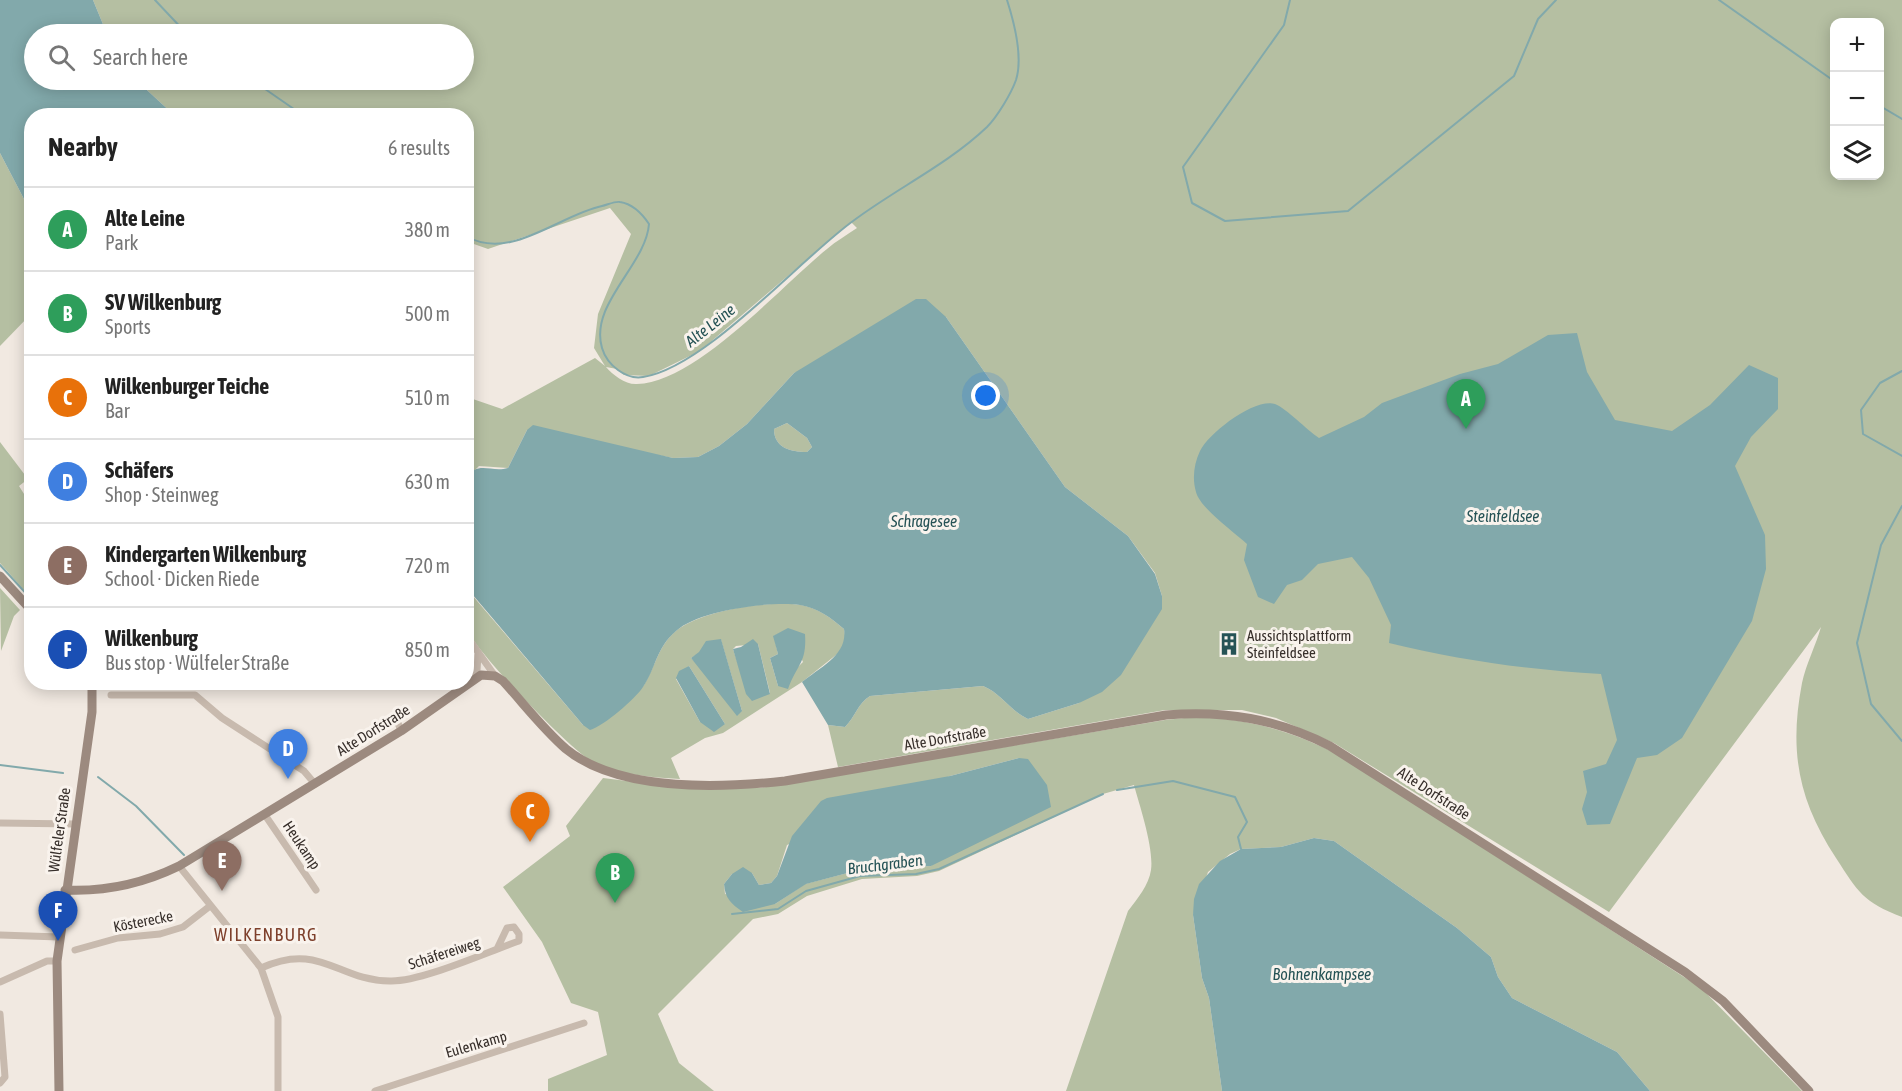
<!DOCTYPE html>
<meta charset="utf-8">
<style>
:root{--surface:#fff;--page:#f2f2f2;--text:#222;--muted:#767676;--line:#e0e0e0;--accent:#0b8043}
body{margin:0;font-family:"Asap Condensed",sans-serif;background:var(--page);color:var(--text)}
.controls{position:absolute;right:18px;top:18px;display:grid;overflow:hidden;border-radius:12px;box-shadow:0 3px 15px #0003}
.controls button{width:54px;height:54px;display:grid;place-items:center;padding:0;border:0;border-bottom:2px solid var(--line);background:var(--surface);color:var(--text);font:30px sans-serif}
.you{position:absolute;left:986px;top:396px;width:21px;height:21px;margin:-15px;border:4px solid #fff;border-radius:50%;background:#1a73e8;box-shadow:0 0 0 9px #1a73e833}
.badge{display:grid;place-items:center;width:39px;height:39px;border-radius:50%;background:var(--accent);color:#fff;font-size:20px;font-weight:700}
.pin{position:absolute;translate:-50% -50px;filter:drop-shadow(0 2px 3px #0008)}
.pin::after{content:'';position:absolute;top:32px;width:21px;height:18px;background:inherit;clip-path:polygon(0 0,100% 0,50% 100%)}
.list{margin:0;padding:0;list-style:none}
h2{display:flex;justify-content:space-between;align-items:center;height:78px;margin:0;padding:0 24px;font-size:26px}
h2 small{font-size:20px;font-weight:400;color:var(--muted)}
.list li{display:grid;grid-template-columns:39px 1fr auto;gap:18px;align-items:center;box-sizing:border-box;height:84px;padding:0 24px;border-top:2px solid var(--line)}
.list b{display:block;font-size:22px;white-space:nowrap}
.list p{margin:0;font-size:20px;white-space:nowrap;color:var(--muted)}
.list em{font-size:20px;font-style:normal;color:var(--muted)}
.icon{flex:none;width:33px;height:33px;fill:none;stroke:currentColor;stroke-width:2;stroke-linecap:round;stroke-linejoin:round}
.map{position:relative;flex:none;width:1902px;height:1091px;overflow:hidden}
.search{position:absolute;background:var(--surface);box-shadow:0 3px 15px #0003;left:24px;top:24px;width:450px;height:66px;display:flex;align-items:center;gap:15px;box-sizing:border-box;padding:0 21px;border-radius:33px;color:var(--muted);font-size:22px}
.panel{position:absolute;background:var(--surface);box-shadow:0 3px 15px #0003;left:24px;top:108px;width:450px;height:582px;border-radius:24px}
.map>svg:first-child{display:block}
.green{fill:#b5bfa2;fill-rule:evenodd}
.water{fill:#82a9ab;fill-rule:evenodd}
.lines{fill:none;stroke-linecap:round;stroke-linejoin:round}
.stream{stroke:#82a9ab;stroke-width:2}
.street{stroke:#c8baae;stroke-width:7}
.secondary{stroke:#9c8a7f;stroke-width:9}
.labels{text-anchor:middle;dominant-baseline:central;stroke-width:6;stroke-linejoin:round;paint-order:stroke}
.poi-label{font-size:15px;fill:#372f2b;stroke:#f9f3ed;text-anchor:start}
.street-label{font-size:15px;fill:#372f2b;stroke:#f9f3ed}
.water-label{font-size:16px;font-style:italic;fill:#255255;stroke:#f9f3ed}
.quarter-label{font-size:18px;letter-spacing:1.5px;fill:#7e402c;stroke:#f9f3ed}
</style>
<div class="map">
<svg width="1902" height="1091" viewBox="0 0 1902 1091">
<rect width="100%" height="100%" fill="#f1e9e1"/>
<path class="green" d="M93,0h1809v917c-39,-15 -44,-25 -66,-59 -38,-58 -47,-107 -34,-175 4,-19 14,-38 19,-56l-212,285 -275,-169 -58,-25 -34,-8h-77l-327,57 -10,-42 17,2c10,-10 13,-24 25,-31l113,-10c18,7 27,25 45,33l51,-16 83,-107 -7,-23 -27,-37 -63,-49 -119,-170 -152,56 -47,51 -28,22 -21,11 -25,1 -146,-28 -19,38 -29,-2 -12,12v-81l35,12 93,-51 10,8 -11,-18 4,-34 33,-80 -21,-26 -122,41 -17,-6 -4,4 -1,-131 -292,-1 -38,-35h328v-46h-357zM1834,22h46v154h-46zM851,222l6,6c-10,7 -21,13 -30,21 -45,36 -131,134 -190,135 -11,1 -24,-9 -31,-17l11,2 7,6 25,1 51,-25z
M0,153l25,48 7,2 -1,111 -31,32z
M787,423l20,15 5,9 -5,5c-16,0 -33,-4 -33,-23z
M0,442l28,37 -9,7 12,19v93l-31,-35z
M0,588l20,22 -6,6 -13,35z
M466,588l117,137c12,-7 56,-31 61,-40 11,-18 15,-41 33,-55 27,-20 91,-30 124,-25 17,3 30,13 43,24l2,12 -5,10 -39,31 -79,51 -18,5 -34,20 9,21c-32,-2 -62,-4 -90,-19 -21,-12 -115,-109 -123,-131 -4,-10 0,-29 -1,-41zM788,629l15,33 -25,24 -8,-28 8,-4 -4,-18zM721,640l21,71 -51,-53zM758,644l12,49v1l-31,-27 -6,-18 3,-3zM689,666l36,58 -25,-2 -24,-43z
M1194,717c53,1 98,14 145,38l362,233 101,103h-152l-33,-39 -105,-54 -14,-21 -7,-20 -34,-29 -123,-87 -20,-3 -33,9 -40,2 -11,5 -22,18 -15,43 9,63 7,20 13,93h-156l62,-180c9,-12 21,-26 23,-41 3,-22 -11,-63 -17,-85l-31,9 -164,77 -22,5 -55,3 -55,17 -29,18 -25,5 -95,95 21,49 35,28h-166v-12l59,-24 -9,-43 -27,-9 -29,-61 -39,-55 67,-51 -4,-10 37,-48 80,10h77l405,-68zM1019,758l-88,108 -72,4 -54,14 -30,20 -50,-10 -1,-10 8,-10 20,-1 7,12 12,-2 6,-7 10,-31 163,-69z"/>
<path class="water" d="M0,0h93l14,34h-73v46h102l38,35 -142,1 -1,87 -6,-2 -25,-48z
M916,299h10l20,18 119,170 63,49 27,38 7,22v13l-41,66 -19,17 -23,11 -51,16c-18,-8 -27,-26 -45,-33l-113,10c-12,7 -15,21 -25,31l-17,-2 -26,-43c18,-15 46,-27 42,-53 -13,-11 -26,-21 -44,-24 -30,-4 -101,5 -124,26 -20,17 -20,37 -33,56 -8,12 -39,39 -53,43l-7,-5 -116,-137 -1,-110c12,-18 25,-5 42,-10l19,-38 6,-5 140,33 25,-1 21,-11 28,-22 47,-51zM787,423l20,15 5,9 -5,5c-16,0 -33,-4 -33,-23z
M1577,333l10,39 28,48 57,11 38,-26 39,-40 29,13v31l-27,28 -16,29 30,69 1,34 -14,52 -70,117 -25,17 -20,3 -27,66 -23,1 -5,-16 5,-17 -4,-21 23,-7 11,-24 -16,-66c-72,-4 -142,-14 -212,-31l2,-18 -22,-47 -17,-21 -34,7 -16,16 -15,5 -13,19 -16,-7 -14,-37 3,-16c-13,-12 -47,-36 -51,-52 -4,-14 -2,-28 4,-41 9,-18 54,-53 75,-47 11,4 32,26 44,34l45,-21 18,-14 78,-29 38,-10 50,-29z
M788,628l17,6c2,29 -8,30 -17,55l-10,-3 -8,-28 8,-4 -5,-18z
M721,639l21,72 -5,5 -46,-58 8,-6 7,-11z
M753,639l5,5 12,50 -18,7 -6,-7 -13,-45 8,-2z
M689,666l36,58 -11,8 -14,-10 -24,-44 3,-7z
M1019,758l9,1 19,26 4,22 -120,59 -72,4 -53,14 -31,20 -32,8c-12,-8 -18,-14 -19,-28l8,-10 11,-7 9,6 7,12 12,-2 6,-7 15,-40 29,-35 6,-3 123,-22z
M1314,838l20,3 123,87 34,29 7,20 14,21 105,54 33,39h-428l-13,-93 -7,-20 -9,-63 1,-16 5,-15 21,-23 21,-12 40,-2z"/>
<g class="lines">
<path class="stream" d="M155,0l32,34
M1290,0l-6,25 -101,142 9,36 33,18 123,-10 166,-135 24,-57 18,-19
M1719,0l115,81
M252,80l52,36
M1880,106l22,13
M466,236c44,26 93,-21 136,-30 5,-1 13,-5 18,-4 13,2 23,13 29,22 -3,41 -60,80 -47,124 5,17 24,32 41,29 63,-10 156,-117 210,-156 44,-33 94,-56 134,-94 10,-10 24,-33 29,-47 7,-22 -2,-58 -9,-80
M1902,371l-22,12 -19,27 2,24 39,22
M1902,506l-21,39 -24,98 14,61 31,37
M0,565l32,35
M0,765l63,8
M98,777l38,29 48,49
M1117,790l56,-9 62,16 12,25 -9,15 3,12
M732,914l46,-5 28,-18 54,-15 56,-2 23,-5 164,-75"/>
<path class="street" d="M466,635l29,41
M473,678l4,-8 1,-15
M111,695h84l27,23 82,53 11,13
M395,715l6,16
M265,815l51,75
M0,823l75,1
M179,866l82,102 17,49v74
M0,935l59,2
M75,950l43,-12 42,-4 23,-7 27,-21
M261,968c59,-27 77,13 129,13 31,1 97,-29 129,-40v-7l-5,-7 -7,1 -10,21
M0,982l47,-21h10
M0,1014l5,63 -5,6
M375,1091l209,-68"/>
<path class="secondary" d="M0,576l32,35
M65,890c41,2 77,-6 114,-24l222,-135 80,-56 14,1 8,5c21,23 40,48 63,68 53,43 154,39 219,32l381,-66c59,-5 111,4 164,31l355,226 38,29 86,90
M59,1091l-2,-130 35,-249v-30"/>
</g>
<defs>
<g id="building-bare" transform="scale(1.8)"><path d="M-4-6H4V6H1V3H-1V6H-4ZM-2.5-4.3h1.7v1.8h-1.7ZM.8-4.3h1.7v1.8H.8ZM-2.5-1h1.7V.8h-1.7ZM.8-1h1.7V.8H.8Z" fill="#255255" stroke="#f9f3ed" stroke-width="2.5" paint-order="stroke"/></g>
</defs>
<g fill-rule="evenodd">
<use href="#building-bare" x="1229" y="644"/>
</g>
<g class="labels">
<g class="poi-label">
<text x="1247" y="635">Aussichtsplattform<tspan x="1247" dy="17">Steinfeldsee</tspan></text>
</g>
<g class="street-label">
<text transform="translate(373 730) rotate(-32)">Alte Dorfstraße</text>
<text transform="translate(945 738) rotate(-10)">Alte Dorfstraße</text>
<text transform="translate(1434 793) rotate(33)">Alte Dorfstraße</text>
<text transform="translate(59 830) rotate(-82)">Wülfeler Straße</text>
<text transform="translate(302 845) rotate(56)">Heukamp</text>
<text transform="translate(143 921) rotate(-11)">Kösterecke</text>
<text transform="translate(444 953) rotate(-18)">Schäfereiweg</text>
<text transform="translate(476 1044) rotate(-16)">Eulenkamp</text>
</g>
<g class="water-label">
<text transform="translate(710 325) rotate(-38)">Alte Leine</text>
<text x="1503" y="516">Steinfeldsee</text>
<text x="924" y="521">Schragesee</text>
<text transform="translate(885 864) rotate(-7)">Bruchgraben</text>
<text x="1322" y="974">Bohnenkampsee</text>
</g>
<g class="quarter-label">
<text x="266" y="934">WILKENBURG</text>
</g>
</g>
</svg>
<div class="controls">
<button>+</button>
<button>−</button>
<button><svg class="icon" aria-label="layers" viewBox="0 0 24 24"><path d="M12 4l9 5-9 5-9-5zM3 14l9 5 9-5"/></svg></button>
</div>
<div class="you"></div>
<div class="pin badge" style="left:1466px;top:429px;background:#2e9e5b">A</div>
<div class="pin badge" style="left:615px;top:903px;background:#2e9e5b">B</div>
<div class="pin badge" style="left:530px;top:842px;background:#e8710a">C</div>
<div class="pin badge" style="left:288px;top:779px;background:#3f7fe0">D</div>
<div class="pin badge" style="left:222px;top:891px;background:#8d6e63">E</div>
<div class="pin badge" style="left:58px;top:941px;background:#1a4fb4">F</div>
<div class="search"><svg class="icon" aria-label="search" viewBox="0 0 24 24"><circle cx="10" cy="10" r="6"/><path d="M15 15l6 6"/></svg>Search here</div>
<section class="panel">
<h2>Nearby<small>6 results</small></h2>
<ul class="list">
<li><span class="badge" style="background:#2e9e5b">A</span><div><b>Alte Leine</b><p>Park</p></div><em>380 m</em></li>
<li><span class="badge" style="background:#2e9e5b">B</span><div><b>SV Wilkenburg</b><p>Sports</p></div><em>500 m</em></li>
<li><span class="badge" style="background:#e8710a">C</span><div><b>Wilkenburger Teiche</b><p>Bar</p></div><em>510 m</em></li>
<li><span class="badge" style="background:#3f7fe0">D</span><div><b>Schäfers</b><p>Shop · Steinweg</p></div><em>630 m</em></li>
<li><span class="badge" style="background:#8d6e63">E</span><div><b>Kindergarten Wilkenburg</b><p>School · Dicken Riede</p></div><em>720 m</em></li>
<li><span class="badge" style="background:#1a4fb4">F</span><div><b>Wilkenburg</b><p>Bus stop · Wülfeler Straße</p></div><em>850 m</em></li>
</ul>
</section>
</div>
